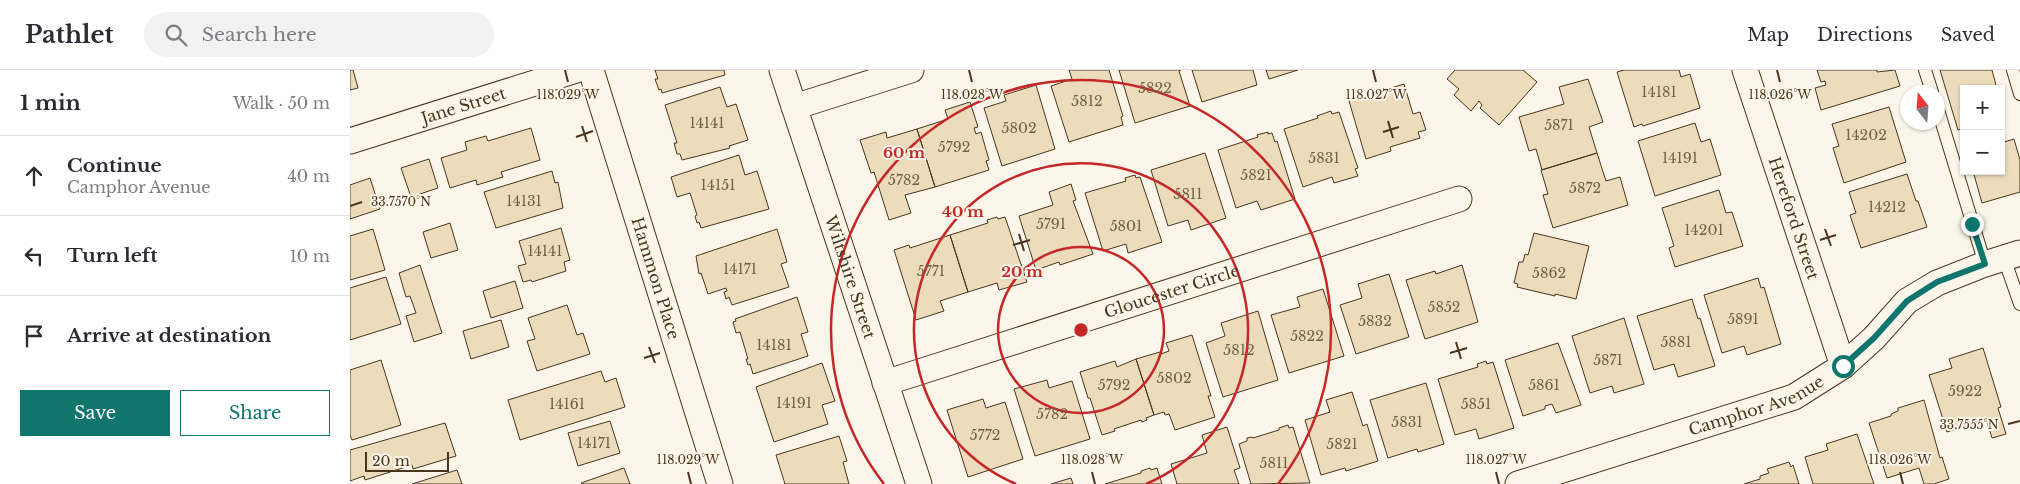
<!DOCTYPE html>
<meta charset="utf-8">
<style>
:root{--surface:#fff;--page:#f2f2f3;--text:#2b2b33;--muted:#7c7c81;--line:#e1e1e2;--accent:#0f766e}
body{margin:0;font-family:"Libre Baskerville",serif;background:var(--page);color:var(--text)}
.controls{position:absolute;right:15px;top:15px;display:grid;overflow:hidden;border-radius:0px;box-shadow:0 1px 4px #0004}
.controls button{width:45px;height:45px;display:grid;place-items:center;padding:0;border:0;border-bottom:1px solid var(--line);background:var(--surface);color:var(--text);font:25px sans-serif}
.compass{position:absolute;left:1550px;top:15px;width:45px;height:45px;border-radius:50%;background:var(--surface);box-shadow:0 1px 4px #0004;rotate:343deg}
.scale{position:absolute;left:15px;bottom:12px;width:84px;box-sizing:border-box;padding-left:5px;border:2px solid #4a3520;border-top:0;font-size:14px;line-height:18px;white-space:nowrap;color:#4a3520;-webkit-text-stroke:4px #fbf6e9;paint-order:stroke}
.stop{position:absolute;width:15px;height:15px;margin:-11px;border:4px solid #0f766e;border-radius:50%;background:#fff}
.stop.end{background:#0f766e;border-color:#fff;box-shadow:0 1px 5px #0008}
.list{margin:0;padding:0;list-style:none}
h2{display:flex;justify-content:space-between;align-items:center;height:65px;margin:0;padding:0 20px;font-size:21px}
h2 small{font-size:16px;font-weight:400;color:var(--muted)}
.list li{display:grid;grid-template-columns:32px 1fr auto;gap:15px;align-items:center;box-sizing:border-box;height:80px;padding:0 20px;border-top:1px solid var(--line)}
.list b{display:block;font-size:19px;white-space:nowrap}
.list p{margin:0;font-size:16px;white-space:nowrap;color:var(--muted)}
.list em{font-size:16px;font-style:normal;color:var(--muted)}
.actions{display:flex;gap:10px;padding:15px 20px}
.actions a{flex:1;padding:11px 0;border:1px solid var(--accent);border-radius:0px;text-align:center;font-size:18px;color:var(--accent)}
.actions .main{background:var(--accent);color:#fff}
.icon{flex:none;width:28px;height:28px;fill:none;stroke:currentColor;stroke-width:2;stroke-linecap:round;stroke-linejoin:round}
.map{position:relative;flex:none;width:1670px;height:414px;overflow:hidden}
header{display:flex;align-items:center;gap:30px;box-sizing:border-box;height:70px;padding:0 25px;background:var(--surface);border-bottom:1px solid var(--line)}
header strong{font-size:24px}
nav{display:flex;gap:28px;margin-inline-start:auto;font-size:18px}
.search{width:350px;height:45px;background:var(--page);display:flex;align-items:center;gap:12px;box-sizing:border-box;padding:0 18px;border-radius:28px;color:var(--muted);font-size:19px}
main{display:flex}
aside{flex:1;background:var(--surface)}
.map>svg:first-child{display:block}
.building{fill:#ecdcbc;stroke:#4a3520}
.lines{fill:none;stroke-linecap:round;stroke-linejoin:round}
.lane-casing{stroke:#4a3520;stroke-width:14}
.street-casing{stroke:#4a3520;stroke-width:27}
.lane{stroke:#fbf6e9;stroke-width:12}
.street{stroke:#fbf6e9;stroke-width:25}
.route{stroke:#0f766e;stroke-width:6}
.ticks{fill:none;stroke:#4a3520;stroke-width:2}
.ring{fill:none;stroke:#c62828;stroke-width:2.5}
.labels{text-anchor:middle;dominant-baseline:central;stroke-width:4;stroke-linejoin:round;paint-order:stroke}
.number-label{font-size:14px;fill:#725f47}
.street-label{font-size:16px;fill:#4a3520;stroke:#fbf6e9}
.ticks-label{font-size:12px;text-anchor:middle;fill:#4a3520;stroke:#fbf6e9;stroke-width:4;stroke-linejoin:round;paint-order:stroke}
.centre{fill:#c62828;stroke:#fbf6e9;stroke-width:2.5}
.ring-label{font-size:15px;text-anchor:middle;font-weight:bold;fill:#c62828;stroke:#fbf6e9;stroke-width:4;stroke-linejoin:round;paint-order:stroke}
</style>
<header>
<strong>Pathlet</strong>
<div class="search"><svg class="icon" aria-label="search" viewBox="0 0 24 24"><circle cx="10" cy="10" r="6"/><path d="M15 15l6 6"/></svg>Search here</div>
<nav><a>Map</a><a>Directions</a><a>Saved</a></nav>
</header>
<main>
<aside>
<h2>1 min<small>Walk · 50 m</small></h2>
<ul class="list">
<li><svg class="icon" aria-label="ahead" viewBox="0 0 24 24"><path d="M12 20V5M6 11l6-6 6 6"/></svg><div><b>Continue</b><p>Camphor Avenue</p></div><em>40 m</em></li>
<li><svg class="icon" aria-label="left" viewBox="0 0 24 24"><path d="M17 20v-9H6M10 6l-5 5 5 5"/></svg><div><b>Turn left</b></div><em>10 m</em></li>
<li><svg class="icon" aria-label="arrive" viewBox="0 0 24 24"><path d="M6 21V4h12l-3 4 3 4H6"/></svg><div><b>Arrive at destination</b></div></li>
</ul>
<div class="actions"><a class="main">Save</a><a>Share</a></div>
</aside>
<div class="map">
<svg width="1670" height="414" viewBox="0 0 1670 414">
<rect width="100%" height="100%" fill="#fbf6e9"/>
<path class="building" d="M0,0h3l5,18 -8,2z
M305,0h69l1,5 -63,18 -1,-4 -2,1 -4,-11h3z
M719,0h40l14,46 -2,1 2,8 -54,17 -18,-56 21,-7z
M769,0h62l-2,1 11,35 -55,17z
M842,0h61l4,15 -55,17z
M916,0h32l-29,9z
M1105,0h68l14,12 -38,43 -19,-17 2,-3 -3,-4 -8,10 -17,-16 5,-6 -12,-10z
M1274,0h55l2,7 9,-3 10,34 -57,18 -1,-2 -8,3 -17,-55z
M1467,0h60v2l18,-2 5,16 -79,24 -6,-22 11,-3 -1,-4 -4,1z
M1590,0h52l5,19h-33v39l-6,2z
M1238,9l15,43 -14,5 8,26 -55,17 -6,-21 -7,2 -10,-34 45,-13 -5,-17z
M1054,14l9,30 7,-2 6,18 -8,2 2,6 -30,9 1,4 -25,8 -17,-58z
M686,15l19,64 -53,17 -18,-58 22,-7 -2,-6z
M370,17l7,20 9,-3 12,36 -19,6 1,2 -48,12 -2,-6h-3l-3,-11h3l-12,-38z
M620,32l8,25 -4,1 2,6 5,-2 8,28 -3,1 3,9 -54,17 -18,-58 31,-10 -3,-9z
M1539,37l17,55 -62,21 -11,-35 6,-2 -7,-22z
M981,41l1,3 7,-2 19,56 -3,1 3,7 -24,7 -2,-6 -29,10 -19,-58 34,-11 -1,-2z
M1345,53l6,19 9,-3 11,36 -66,21 -17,-55z
M181,58l9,32 -39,12 2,5 -26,8 -1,-5 -26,8 -9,-30 26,-8 -2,-8 21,-6 2,5z
M567,59l18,58 -30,8 6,18 -22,7 -15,-48 -3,1 -11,-33 26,-8 1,6z
M918,62v2l4,-1 3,9 2,-1 18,58 -34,11 -4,-9 -21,7 -18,-58 40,-13 -1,-2z
M1664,69l6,21v32l-38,11 -9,-32h28v-28z
M855,83l21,65 -35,12 -3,-10 -20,6 -17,-56z
M1247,83l9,28 14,-4 8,28 -75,23 -10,-33 5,-1 -7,-24z
M389,85l6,20 12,-4 12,38 -68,19 -2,-6 -2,1 -2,-7 2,-1 -7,-22 -13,4 -6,-20z
M79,89l9,29 -27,9 -10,-29z
M202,101l3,12 3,-1 5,26 -67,20 -12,-36z
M1557,104l9,27h2l9,26 -66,21 -11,-33 6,-2 -7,-21z
M785,105l1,3 4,-1 22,65 -34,11 -2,-9 -23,7 -18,-58 41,-12 -1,-3z
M20,108l10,31 -30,10v-34z
M721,114l5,16 -3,1 20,53 -33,11 -1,-3 -23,8 -17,-54 34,-11 -4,-13z
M1369,120l7,23 6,-1 11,34 -68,21 -6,-19 5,-2 -12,-38z
M647,147l1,2 7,-2 22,65 -28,8 -2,-7 -29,9 -18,-57 38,-12 -1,-3z
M100,153l8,27 -27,8 -8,-26z
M211,158l9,32 -6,2 2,9 -34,11 -1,-2 -8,2 -5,-16 8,-2 -7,-23z
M23,159l12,41 -35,10v-44z
M427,159l10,33 -6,2 8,23 -57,18 -3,-8 -3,2 -2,-7 3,-1 -1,-3 -18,6 -7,-21 -2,1 -3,-18z
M1184,163l55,13 -13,53 -21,-5v2l-38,-9 1,-3 -4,-1 5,-21h4l2,-8 3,1z
M600,165l18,57 -28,9 4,10 -28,9 -22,-70 15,-5 1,3z
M70,195l22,68 -28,9 -8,-26 10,-3 -6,-17 -4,1 -7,-24z
M1112,195l16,57 -53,17 -19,-59 29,-9 1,3z
M1039,204l20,63 -53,17 -16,-49 22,-7 -4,-14z
M36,207l15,47 -51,16v-52z
M1408,208l3,10 3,-1 17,57 -34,11 -3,-9 -22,7 -18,-58z
M165,211l8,27 -32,10 -8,-27z
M973,219l21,67 -55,17 -18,-58 29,-8 -3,-10z
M447,227l11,35 -7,2 7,22 -55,18 -3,-10 -2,1 -2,-6h2l-8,-27 -4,1 -3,-11 3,-1 -1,-2z
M1342,229l6,20 2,-1 15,48 -37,11 -4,-13 -20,6 -17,-54z
M217,235l10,30 6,-2 7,21 -53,17 -10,-30 8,-2 -7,-21z
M908,241l20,69 -55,17 -17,-54 19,-7 -4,-13z
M1274,248l20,66 -30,9 -2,-7 -22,7 -18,-57z
M151,250l8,27 -38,12 -8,-28z
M842,265l19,61h-3l7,21 -40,13 -6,-16 -4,1 -1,-3 -10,3 -18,-56 24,-7 1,2 8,-3 -3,-8z
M1208,273l23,62 -25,8 -4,-9 -7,2v3l-22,7 -18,-56z
M1633,278l18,59 -3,1 8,26 -14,4 -6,-19 -39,13 -18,-57 23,-7 -3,-9z
M786,289l18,56 -8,3 1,2 -5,2 -1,-2 -27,9 1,2 -13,4 -12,-37h-2l-8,-26 35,-11 2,6z
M31,290l20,65 -49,15 -2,-5v-65z
M1136,291l1,3 6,-2 21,66 -35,11 -3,-10 -21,6 -17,-56 40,-12 -1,-3z
M472,293l13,38 -13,4 6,19 -54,18 -18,-55z
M251,301l4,11 11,-4 9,29 -105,33 -12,-40z
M697,310l2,8 23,-7 18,58 -55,17 -21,-67z
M1076,313l18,61 -26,8 -1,-3 -29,9 -18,-58z
M1002,322l11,34 4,-2 11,37 -32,10 -1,-3 -24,7 -16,-55 25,-8 -4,-12z
M633,329l3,9 19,-6 18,57 -55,18 -21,-67z
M1574,330l16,58 2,-1 7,22 -15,5h-10l-5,-16 -32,10 -18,-55 22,-7v-2l7,-3v-3z
M260,351l10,32 -42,13 -10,-33z
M95,353l11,33 -43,13 -1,-4 -47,15 -1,-4 -14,5v-31z
M938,355l1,3 4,-1 17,56 -59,1 -12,-40 8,-3v-3l5,-1 1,1 26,-8v-2z
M877,357l13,41 -6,2 5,14h-62l-6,-20 36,-11 -5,-18z
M1507,364l17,50h-61l-8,-27 23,-7 -2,-6z
M489,366l8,25 -4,1 6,22h-64l-9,-29z
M1439,392l2,5 2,-2 6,19h-55l16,-5v-3l9,-3 -2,-4z
M274,398l6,16h-48l-1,-1z
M800,398l1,2 6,-2 5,16h-57l36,-11v-2z
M107,400l5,14h-50z
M721,408l2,6h-22z"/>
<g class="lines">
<g class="lane-casing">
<path id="lane" d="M1575,0l7,22
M1663,0l7,24
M1588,40l47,154
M1654,188l16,46"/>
</g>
<g class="street-casing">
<g id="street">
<path id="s1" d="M241,0l129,414"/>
<path id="s2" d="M432,0l137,414"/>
<path id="s3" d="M1395,0l98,296"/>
<path d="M444,37l117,-37"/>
<path id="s4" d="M0,71l226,-71"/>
<path id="s5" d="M535,313l574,-184"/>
<path id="s6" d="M1168,414l276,-87 49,-31 31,-28 33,-37 30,-18 48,-19 35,-11"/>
</g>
</g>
<use href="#lane" class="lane"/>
<use href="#street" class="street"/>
</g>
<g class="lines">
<path class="route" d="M1493,296l31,-28 33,-37 30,-19 48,-18 -13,-40"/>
</g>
<path class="ticks" d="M215,0l3,12M619,0l3,12M1023,0l3,12M1427,0l3,12M1038,51l5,17M232,56l5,16M1033,62l16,-5M226,67l17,-6M0,136l12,-4M1475,159l6,17M669,164l5,17M1470,170l16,-5M663,175l17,-5M1106,272l5,17M299,277l6,16M1100,283l17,-5M294,288l16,-5M1658,354l12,-3M338,402l3,12M742,402l3,12M1146,402l3,12M1550,402l3,12"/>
<g class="ring">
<circle cx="731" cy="260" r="83"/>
<path d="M666 414A167 167 0 1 1 796 414"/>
<path d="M534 414A250 250 0 1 1 928 414"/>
</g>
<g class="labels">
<g class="number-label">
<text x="805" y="18">5822</text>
<text x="1309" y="22">14181</text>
<text x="737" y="31">5812</text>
<text x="357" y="53">14141</text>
<text x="1209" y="55">5871</text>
<text x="669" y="58">5802</text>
<text x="1516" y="65">14202</text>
<text x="604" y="77">5792</text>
<text x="974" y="88">5831</text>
<text x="1330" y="88">14191</text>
<text x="906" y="105">5821</text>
<text x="554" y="110">5782</text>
<text x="368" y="115">14151</text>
<text x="1235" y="118">5872</text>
<text x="838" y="124">5811</text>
<text x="174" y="131">14131</text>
<text x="1537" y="137">14212</text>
<text x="701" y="154">5791</text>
<text x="776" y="156">5801</text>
<text x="1354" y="160">14201</text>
<text x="195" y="181">14141</text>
<text x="390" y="199">14171</text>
<text x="581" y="201">5771</text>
<text x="1199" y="203">5862</text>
<text x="1094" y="237">5852</text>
<text x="1393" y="249">5891</text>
<text x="1025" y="251">5832</text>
<text x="957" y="266">5822</text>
<text x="1326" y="272">5881</text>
<text x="424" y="275">14181</text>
<text x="889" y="280">5812</text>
<text x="1258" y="290">5871</text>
<text x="824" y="308">5802</text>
<text x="764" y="315">5792</text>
<text x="1194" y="315">5861</text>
<text x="1615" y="321">5922</text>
<text x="444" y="333">14191</text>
<text x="217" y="334">14161</text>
<text x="1126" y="334">5851</text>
<text x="702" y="344">5782</text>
<text x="1057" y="352">5831</text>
<text x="635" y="365">5772</text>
<text x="244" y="373">14171</text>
<text x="992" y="374">5821</text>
<text x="924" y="393">5811</text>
</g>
<g class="street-label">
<text stroke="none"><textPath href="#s4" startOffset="119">Jane Street</textPath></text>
<text stroke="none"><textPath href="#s3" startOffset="156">Hereford Street</textPath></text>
<text stroke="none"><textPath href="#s1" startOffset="218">Hammon Place</textPath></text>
<text stroke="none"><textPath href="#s2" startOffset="218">Wiltshire Street</textPath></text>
<text stroke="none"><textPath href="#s5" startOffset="301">Gloucester Circle</textPath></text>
<text stroke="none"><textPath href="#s6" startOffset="251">Camphor Avenue</textPath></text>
</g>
</g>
<g class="ticks-label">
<text x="218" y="29">118.029°W</text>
<text x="622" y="29">118.028°W</text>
<text x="1026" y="29">118.027°W</text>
<text x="1430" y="29">118.026°W</text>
<text x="51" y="136">33.7570°N</text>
<text x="1619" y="359">33.7555°N</text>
<text x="338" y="394">118.029°W</text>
<text x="742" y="394">118.028°W</text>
<text x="1146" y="394">118.027°W</text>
<text x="1550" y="394">118.026°W</text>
</g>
<circle cx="731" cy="260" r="8" class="centre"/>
<g class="ring-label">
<text x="554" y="88">60 m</text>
<text x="613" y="147">40 m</text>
<text x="672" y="207">20 m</text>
</g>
</svg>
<div class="controls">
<button>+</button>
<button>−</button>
</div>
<svg class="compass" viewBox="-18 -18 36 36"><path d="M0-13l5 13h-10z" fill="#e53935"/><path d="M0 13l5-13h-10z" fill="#7c7c81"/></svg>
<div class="scale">20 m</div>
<div class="stop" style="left:1493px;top:296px"></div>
<div class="stop end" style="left:1622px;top:154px"></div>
</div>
</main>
